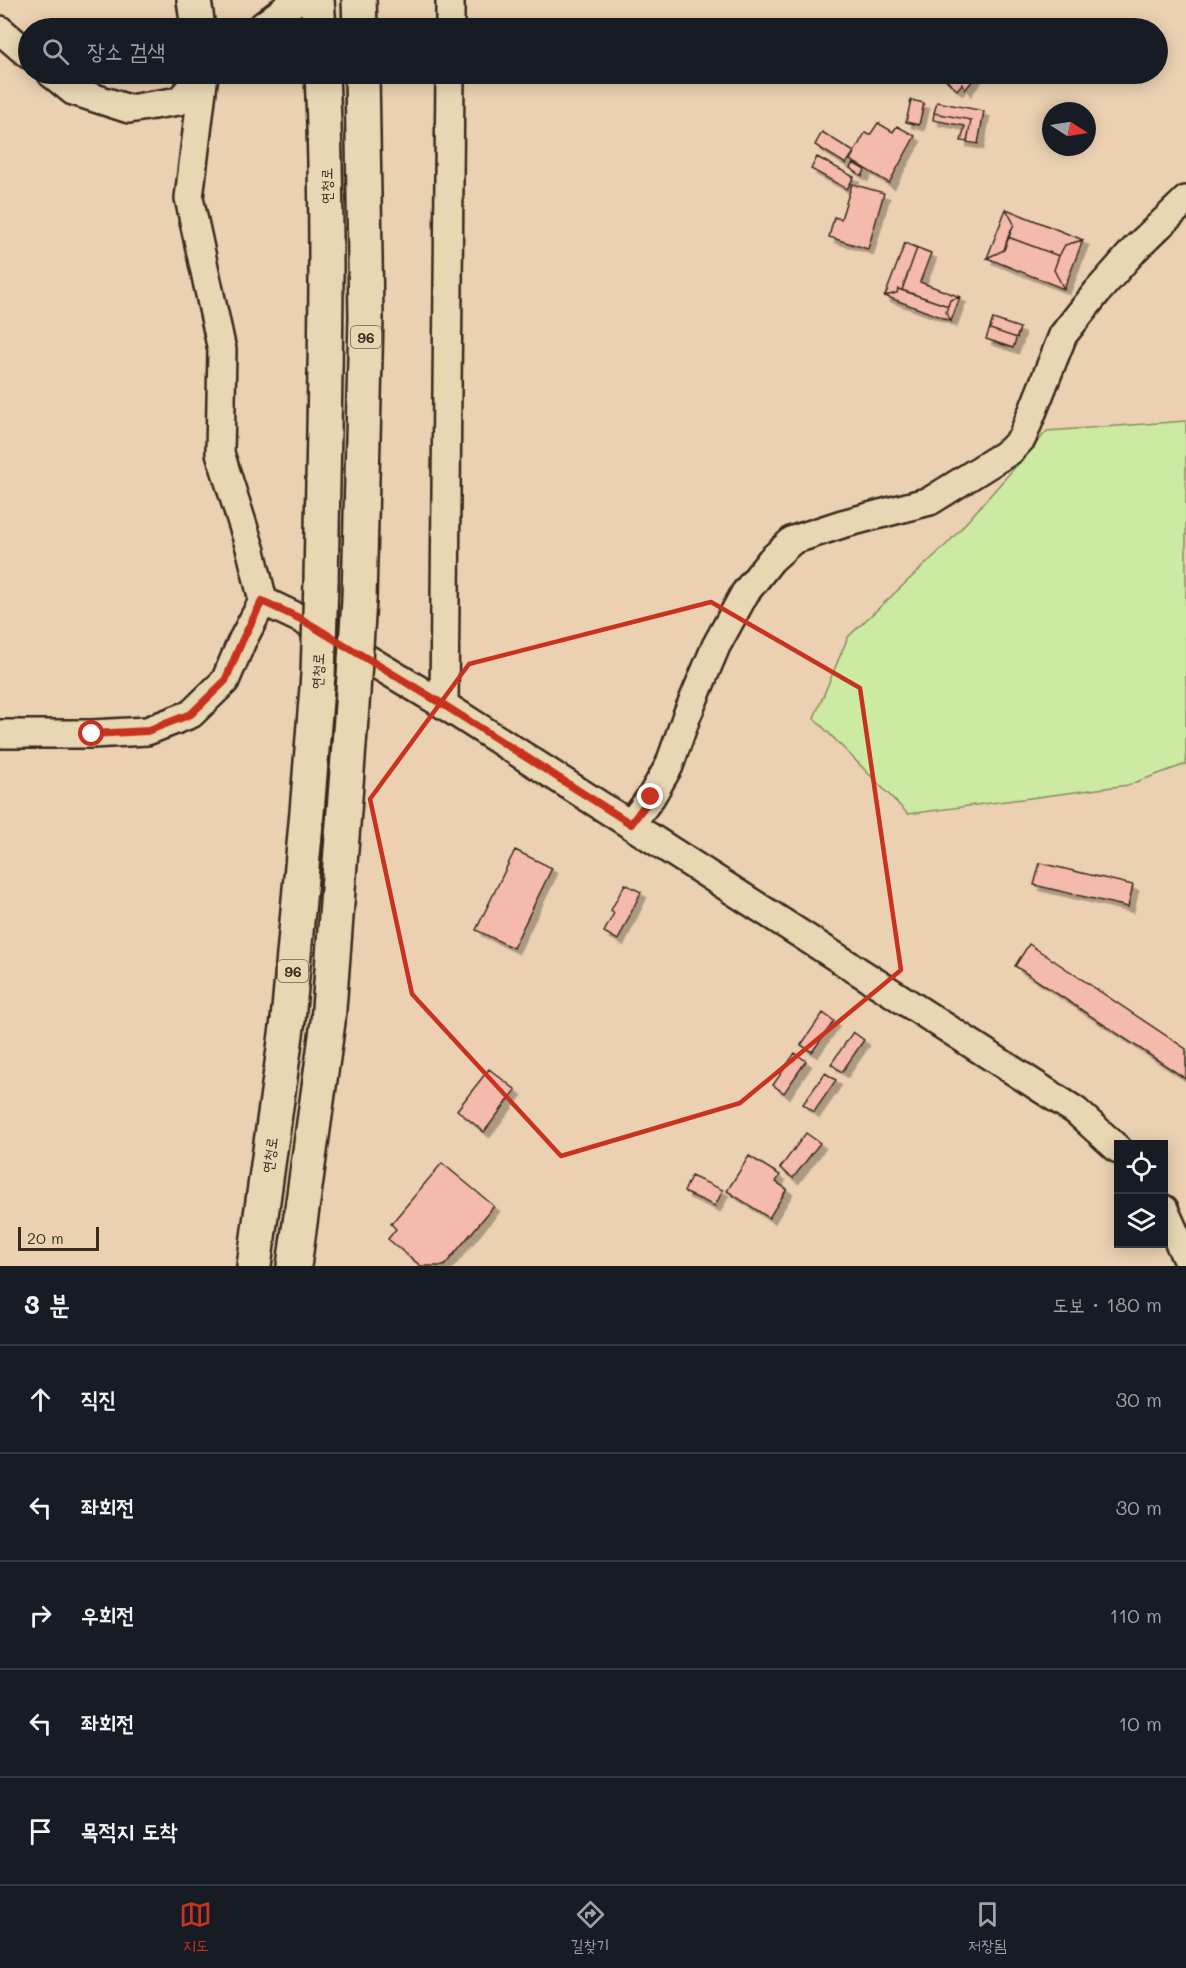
<!DOCTYPE html>
<html lang="ko">
<meta charset="utf-8">
<style>
:root{--surface:#171b24;--page:#242831;--text:#f1f3f6;--muted:#9ea1a6;--line:#363941;--accent:#c8321e}
body{margin:0;font-family:Mali,"Poor Story",sans-serif;background:var(--page);color:var(--text)}
.controls{position:absolute;right:18px;bottom:18px;display:grid;overflow:hidden;border-radius:0px;box-shadow:0 3px 15px #0003}
.controls button{width:54px;height:54px;display:grid;place-items:center;padding:0;border:0;border-bottom:2px solid var(--line);background:var(--surface);color:var(--text);font:30px sans-serif}
.compass{position:absolute;left:1042px;top:102px;width:54px;height:54px;border-radius:50%;background:var(--surface);box-shadow:0 3px 15px #0003;rotate:102deg}
.scale{position:absolute;left:18px;bottom:15px;width:81px;box-sizing:border-box;padding-left:6px;border:3px solid #3b2a1e;border-top:0;font-size:16px;line-height:21px;white-space:nowrap;color:#3b2a1e;-webkit-text-stroke:4px #e9d7b4;paint-order:stroke}
.stop{position:absolute;width:18px;height:18px;margin:-14px;border:4px solid #c8321e;border-radius:50%;background:#fff}
.stop.end{background:#c8321e;border-color:#fff;box-shadow:0 2px 6px #0008}
.list{margin:0;padding:0;list-style:none}
h2{display:flex;justify-content:space-between;align-items:center;height:78px;margin:0;padding:0 24px;font-size:26px}
h2 small{font-size:20px;font-weight:400;color:var(--muted)}
.list li{display:grid;grid-template-columns:39px 1fr auto;gap:18px;align-items:center;box-sizing:border-box;height:108px;padding:0 24px;border-top:2px solid var(--line)}
.list b{display:block;font-size:22px;white-space:nowrap}
.list em{font-size:20px;font-style:normal;color:var(--muted)}
.icon{flex:none;width:33px;height:33px;fill:none;stroke:currentColor;stroke-width:2;stroke-linecap:round;stroke-linejoin:round}
.map{position:relative;flex:none;width:1186px;height:1266px;overflow:hidden}
.search{position:absolute;background:var(--surface);box-shadow:0 3px 15px #0003;left:18px;right:18px;top:18px;height:66px;display:flex;align-items:center;gap:15px;box-sizing:border-box;padding:0 21px;border-radius:33px;color:var(--muted);font-size:22px}
.sheet{height:618px;background:var(--surface)}
nav{display:flex;justify-content:space-around;align-items:center;box-sizing:border-box;height:84px;border-top:2px solid var(--line);background:var(--surface);font-size:16px;color:var(--muted)}
nav a{display:grid;justify-items:center;gap:3px}
nav .on{color:var(--accent)}
.map>svg:first-child{display:block}
.green{fill:#cceaa1;stroke:#848a60;stroke-width:1.5}
.building{fill:#f4baac;stroke:#3b2a1e;stroke-width:1.5;filter:url(#shadow)}
.lines{fill:none;stroke-linecap:round;stroke-linejoin:round}
.minor-casing{stroke:#3b2a1e;stroke-width:32}
.highway-casing{stroke:#3b2a1e;stroke-width:38}
.minor{stroke:#e9d7b4;stroke-width:27}
.highway{stroke:#e9d7b4;stroke-width:33}
.highway-bridge-casing{stroke:#3b2a1e;stroke-width:38;stroke-linecap:butt}
.highway-bridge{stroke:#e9d7b4;stroke-width:33}
.route{stroke:#c8321e;stroke-width:8}
.marked{fill:none;stroke:#c8321e;stroke-width:4.5;stroke-linejoin:round}
.labels{text-anchor:middle;dominant-baseline:central;stroke-width:5;stroke-linejoin:round;paint-order:stroke}
.shield{fill:#e9d7b4;stroke:#6f5e4b;stroke-width:1.5}
.shield-label{font-size:14px;font-weight:bold;fill:#3b2a1e}
.street-label{font-size:15px;fill:#3b2a1e;stroke:#e9d7b4}
</style>
<div class="map">
<svg width="1186" height="1266" viewBox="0 0 1186 1266">
<defs>
<filter id="shadow"><feDropShadow dx="5.5" dy="5.5" stdDeviation="0" flood-color="#0004"/></filter>
</defs>
<rect width="100%" height="100%" fill="#ebd1b2"/>
<filter id="ink" filterUnits="userSpaceOnUse"><feTurbulence type="fractalNoise" baseFrequency=".0167" numOctaves="2"/><feDisplacementMap in="SourceGraphic" scale="12" xChannelSelector="R" yChannelSelector="G"/><feConvolveMatrix kernelMatrix="1 2 1 2 8 2 1 2 1" color-interpolation-filters="sRGB"/></filter>
<g filter="url(#ink)">
<path class="green" d="M1186,421v343l-58,21 -220,29 -94,-96 34,-81 101,-95 98,-111z"/>
<path class="building" d="M946,74h32l-13,16 -3,-6 -5,6 -12,-11 3,-4z
M911,100l13,3 -5,22 -13,-3z
M937,102l47,9 -6,33 -11,-2 4,-22 -37,-7z
M934,113l37,7 -4,22 -6,-1 4,-15 -32,-6z
M878,123l15,9 4,-6 18,10 -26,47 -39,-23 15,-27 5,2z
M822,132l32,20 -8,12 -31,-19z
M817,157l37,20 -7,12 -36,-20z
M853,163l12,7 -3,6 -12,-8z
M852,184l32,9 -16,56 -39,-12 5,-20 7,2z
M1006,209l77,31 -19,49 -77,-31z
M1006,209l77,31 -18,5 -6,11 -51,-19 6,-13z
M1006,209l8,15 -10,26 -17,8z
M1008,237l51,19 -5,14 10,19 -77,-31 17,-8z
M1083,240l-19,49 -10,-19 5,-14 6,-11z
M905,243l26,10 -11,29 40,15 -9,24 -66,-25z
M905,243l12,5 -15,42 -4,-1 -1,4 -12,3z
M917,248l14,5 -11,29 40,15 -10,3 -2,6 -46,-16z
M898,289l50,17 -2,6 5,9 -66,-25 12,-3z
M960,297l-9,24 -5,-9 4,-12z
M993,319l27,9 -7,20 -27,-9z
M993,319l27,9 -3,10 -27,-9z
M515,850l37,18 -39,80 -37,-18z
M1040,863l93,22 -5,22 -94,-22z
M625,884l16,8 -23,48 -14,-8 10,-19 -3,-3z
M1029,944l157,105v30l-171,-113z
M823,1013l11,8 -22,31 -11,-7z
M853,1032l11,8 -22,32 -11,-8z
M795,1053l11,8 -22,32 -11,-8z
M489,1069l27,21 -32,42 -27,-22z
M825,1073l11,7 -22,32 -11,-8z
M806,1133l14,10 -27,35 -13,-10z
M749,1156l31,19 -4,7 11,7 -18,29 -42,-27z
M442,1163l52,43 -50,60h-23l-33,-27 8,-10 -5,-5z
M691,1176l32,14 -8,16 -31,-14z"/>
<g class="lines">
<g class="minor-casing">
<path id="minor" d="M260,28l37,-28
M450,28v-28
M0,30l28,24
M52,74l21,17 56,18 50,-8 24,-27
M204,74l-15,124 33,152 -2,103 31,98 12,50 38,18 143,86 632,406 42,38
M444,705l6,-631
M0,734h92l55,-3 44,-17 34,-33 17,-40 21,-40
M631,824l20,-27 18,-31 18,-51 29,-69 29,-53 26,-33 22,-20 49,-16 88,-23 80,-50 12,-13 41,-103 34,-43 38,-43 51,-49
M1164,1209l22,49"/>
</g>
<g class="highway-casing">
<path id="highway" d="M194,0l4,28
M317,0l2,28
M359,0l1,28
M321,582c3,-170 9,-339 1,-508
M359,600l7,-283 -4,-243
M254,1266l34,-246 19,-208 11,-137
M294,1266l34,-244 25,-330"/>
</g>
<use href="#minor" class="minor"/>
<use href="#highway" class="highway"/>
<g class="highway-bridge-casing">
<path id="highway-bridge" d="M318,675l3,-93
M353,692l6,-92"/>
</g>
<use href="#highway-bridge" class="highway-bridge"/>
</g>
</g>
<g class="lines" filter="url(#ink)">
<path class="route" d="M92,734l55,-3 44,-17 34,-33 17,-40 20,-40 39,18 143,86 187,119 20,-27"/>
</g>
<path class="marked" d="M711,602l149,86 41,282 -161,133 -179,53 -149,-162 -42,-195 99,-135z"/>
<g class="labels">
<g class="shield">
<rect x="351" y="326" width="30" height="22" rx="4.5"/>
<rect x="278" y="960" width="30" height="22" rx="4.5"/>
</g>
<g class="shield-label">
<text x="366" y="337">96</text>
<text x="293" y="971">96</text>
</g>
<g class="street-label">
<text transform="translate(326 186) rotate(-90)">연청로</text>
<text transform="translate(317 671) rotate(-87)">연청로</text>
<text transform="translate(269 1155) rotate(-82)">연청로</text>
</g>
</g>
</svg>
<div class="controls">
<button><svg class="icon" aria-label="locate" viewBox="0 0 24 24"><circle cx="12" cy="12" r="6"/><path d="M12 2v4M12 18v4M2 12h4M18 12h4"/></svg></button>
<button><svg class="icon" aria-label="layers" viewBox="0 0 24 24"><path d="M12 4l9 5-9 5-9-5zM3 14l9 5 9-5"/></svg></button>
</div>
<svg class="compass" viewBox="-18 -18 36 36"><path d="M0-13l5 13h-10z" fill="#e53935"/><path d="M0 13l5-13h-10z" fill="#9ea1a6"/></svg>
<div class="scale">20 m</div>
<div class="stop" style="left:92px;top:734px"></div>
<div class="stop end" style="left:651px;top:797px"></div>
<div class="search"><svg class="icon" aria-label="search" viewBox="0 0 24 24"><circle cx="10" cy="10" r="6"/><path d="M15 15l6 6"/></svg>장소 검색</div>
</div>
<section class="sheet">
<h2>3 분<small>도보 · 180 m</small></h2>
<ul class="list">
<li><svg class="icon" aria-label="ahead" viewBox="0 0 24 24"><path d="M12 20V5M6 11l6-6 6 6"/></svg><div><b>직진</b></div><em>30 m</em></li>
<li><svg class="icon" aria-label="left" viewBox="0 0 24 24"><path d="M17 20v-9H6M10 6l-5 5 5 5"/></svg><div><b>좌회전</b></div><em>30 m</em></li>
<li><svg class="icon" aria-label="right" viewBox="0 0 24 24"><path d="M7 20v-9h11M14 6l5 5-5 5"/></svg><div><b>우회전</b></div><em>110 m</em></li>
<li><svg class="icon" aria-label="left" viewBox="0 0 24 24"><path d="M17 20v-9H6M10 6l-5 5 5 5"/></svg><div><b>좌회전</b></div><em>10 m</em></li>
<li><svg class="icon" aria-label="arrive" viewBox="0 0 24 24"><path d="M6 21V4h12l-3 4 3 4H6"/></svg><div><b>목적지 도착</b></div></li>
</ul>
</section>
<nav>
<a class="on"><svg class="icon" aria-label="map" viewBox="0 0 24 24"><path d="M3 6l6-2 6 2 6-2v14l-6 2-6-2-6 2zM9 4v14M15 6v14"/></svg>지도</a>
<a><svg class="icon" aria-label="directions" viewBox="0 0 24 24"><path d="M12 3l9 9-9 9-9-9zM9 14v-3h6M13 9l2 2-2 2"/></svg>길찾기</a>
<a><svg class="icon" aria-label="saved" viewBox="0 0 24 24"><path d="M7 4h10v16l-5-4-5 4z"/></svg>저장됨</a>
</nav>
